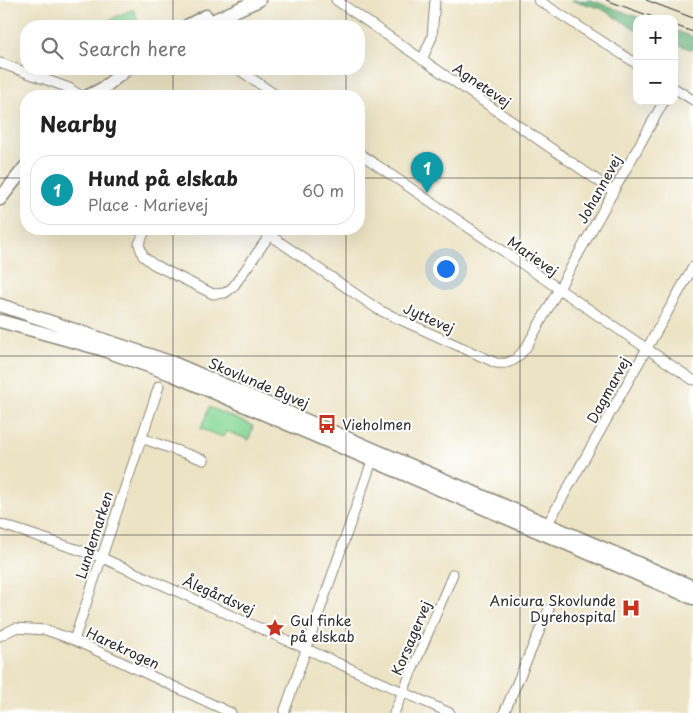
<!DOCTYPE html>
<meta charset="utf-8">
<style>
:root{--surface:#fff;--page:#f6f6f6;--text:#222;--muted:#767676;--line:#e0e0e0;--accent:#d93025}
body{margin:0;font-family:"Playpen Sans",sans-serif;background:var(--page);color:var(--text)}
.controls{position:absolute;right:15px;top:15px;display:grid;overflow:hidden;border-radius:10px;box-shadow:0 5px 20px #0002}
.controls button{width:45px;height:45px;display:grid;place-items:center;padding:0;border:0;border-bottom:1px solid var(--line);background:var(--surface);color:var(--text);font:25px sans-serif}
.you{position:absolute;left:445px;top:268px;width:18px;height:18px;margin:-12px;border:4px solid #fff;border-radius:50%;background:#1a73e8;box-shadow:0 0 0 8px #1a73e833}
.badge{display:grid;place-items:center;width:32px;height:32px;border-radius:50%;background:var(--accent);color:#fff;font-size:16px;font-weight:700}
.pin{position:absolute;translate:-50% -41px;filter:drop-shadow(0 1px 2px #0008)}
.pin::after{content:'';position:absolute;top:26px;width:18px;height:15px;background:inherit;clip-path:polygon(0 0,100% 0,50% 100%)}
.list{margin:0;padding:0;list-style:none}
h2{display:flex;justify-content:space-between;align-items:center;height:65px;margin:0;padding:0 20px;font-size:21px}
h2 small{font-size:16px;font-weight:400;color:var(--muted)}
.list li{display:grid;grid-template-columns:32px 1fr auto;gap:15px;align-items:center;box-sizing:border-box;height:70px;margin:0 10px 10px;padding:0 10px;border:1px solid var(--line);border-radius:20px}
.list b{display:block;font-size:19px;white-space:nowrap}
.list p{margin:0;font-size:16px;white-space:nowrap;color:var(--muted)}
.list em{font-size:16px;font-style:normal;color:var(--muted)}
.icon{flex:none;width:28px;height:28px;fill:none;stroke:currentColor;stroke-width:2;stroke-linecap:round;stroke-linejoin:round}
.map{position:relative;flex:none;width:693px;height:713px;overflow:hidden}
.search{position:absolute;background:var(--surface);box-shadow:0 5px 20px #0002;left:20px;top:20px;width:345px;height:55px;display:flex;align-items:center;gap:12px;box-sizing:border-box;padding:0 18px;border-radius:20px;color:var(--muted);font-size:19px}
.panel{position:absolute;background:var(--surface);box-shadow:0 5px 20px #0002;left:20px;top:90px;width:345px;height:145px;border-radius:20px}
.map>svg:first-child{display:block}
.green{fill:#86d796;stroke:#588160}
.forest{fill:#6cb87f;stroke:#4c7255}
.lines{fill:none;stroke-linecap:round;stroke-linejoin:round}
.street-casing{stroke:#8c8778;stroke-width:11}
.secondary-casing{stroke:#8c8778;stroke-width:15}
.street{stroke:#fff;stroke-width:9}
.secondary{stroke:#fff;stroke-width:12}
.tram{stroke:#2b2b2b;stroke-width:1}
.grid{fill:none;stroke:#2b2b2b;stroke-width:1;stroke-opacity:0.55}
.labels{text-anchor:middle;dominant-baseline:central;stroke-width:4;stroke-linejoin:round;paint-order:stroke}
.street-label{font-size:14px;fill:#2b2b2b;stroke:#fff}
.poi-label{font-size:14px;fill:#2b2b2b;stroke:#fff;text-anchor:start}
</style>
<div class="map">
<svg width="693" height="713" viewBox="0 0 693 713">
<rect width="100%" height="100%" fill="#fff"/>
<filter id="ink" filterUnits="userSpaceOnUse"><feTurbulence type="fractalNoise" baseFrequency=".02" numOctaves="2"/><feDisplacementMap in="SourceGraphic" scale="10" xChannelSelector="R" yChannelSelector="G"/><feConvolveMatrix kernelMatrix="1 2 1 2 8 2 1 2 1" color-interpolation-filters="sRGB"/></filter>
<filter id="wash" filterUnits="userSpaceOnUse"><feTurbulence type="fractalNoise" baseFrequency=".0096" numOctaves="4" result="noise"/><feDisplacementMap in="SourceGraphic" scale="20" xChannelSelector="R" yChannelSelector="G"/><feGaussianBlur stdDeviation="1.12" result="paint"/><feColorMatrix in="noise" values="0 0 0 0 0 0 0 0 0 0 0 0 0 0 0 0 0 1.4 0 .05"/><feComposite in="paint" operator="in"/></filter>
<g filter="url(#wash)">
<rect width="100%" height="100%" fill="#ece3c4"/>
<path class="green" d="M133,9l8,17h-29l-3,-6z
M209,407l44,19 -4,14 -23,-9 -3,6 -22,-8z"/>
<path class="forest" d="M570,0h21l52,19h-6v11l-37,-22z
M674,30l19,7v13l-19,-7z"/>
</g>
<g filter="url(#ink)">
<g class="lines">
<g class="street-casing">
<path id="street" d="M336,0l277,191
M538,0l99,64
M422,60l10,-23 3,-37
M0,63l69,25 12,8
M238,69l39,27
M674,88l19,12
M359,153l334,227
M146,229l-7,15 4,12 10,8 60,30 12,-1 8,-6 41,-58
M261,229l118,81 117,53c16,2 22,-5 31,-17l137,-245
M141,438l63,22
M0,524l100,33 350,156
M547,525l146,-258
M0,636l15,-8 31,2 28,10 157,73
M74,640l85,-254
M284,713l88,-252
M394,713l59,-139
M504,713l45,-104"/>
</g>
<g class="secondary-casing">
<path id="secondary" d="M187,26l19,-10
M201,26l58,-26
M88,96l14,-7 25,-20
M0,199l26,-33
M0,305l173,58 520,224
M0,321l101,28 70,25 522,224"/>
</g>
<use href="#street" class="street"/>
<use href="#secondary" class="secondary"/>
<path class="tram" d="M606,0l52,19
M646,0l47,18
M674,25l19,7"/>
</g>
</g>
<path class="grid" d="M173,0v26M346,0v26M520,0v713M173,69v27M346,69v27M0,178h26M359,178h334M173,229v484M346,229v484M0,356h693M0,535h693"/>
<defs>
<g id="bus-bare" transform="scale(1.5)"><path d="M-5-6H5V4H4V6H2V4H-2V6H-4V4H-5ZM-3.5-4V0h7V-4ZM-3.5 1.2v1.5H-2V1.2ZM2 1.2v1.5H3.5V1.2Z" fill="#c8321e" stroke="#fff" stroke-width="2.5" paint-order="stroke"/></g>
<g id="hospital-bare" transform="scale(1.5)"><path d="M-5-5h3v3.5h4V-5h3V5h-3V1.5h-4V5h-3Z" fill="#c8321e" stroke="#fff" stroke-width="2.5" paint-order="stroke"/></g>
<g id="sight-bare" transform="scale(1.5)"><path d="M0-6L1.8-2.2L6-1.7L2.9 1.2L3.7 5.4L0 3.3L-3.7 5.4L-2.9 1.2L-6-1.7L-1.8-2.2Z" fill="#c8321e" stroke="#fff" stroke-width="2.5" paint-order="stroke"/></g>
</defs>
<g fill-rule="evenodd">
<use href="#bus-bare" x="327" y="424"/>
<use href="#hospital-bare" x="631" y="608"/>
<use href="#sight-bare" x="275" y="628"/>
</g>
<g class="labels">
<g class="street-label">
<text transform="translate(482 85) rotate(34)">Agnetevej</text>
<text transform="translate(599 189) rotate(-61)">Johannevej</text>
<text transform="translate(533 256) rotate(35)">Marievej</text>
<text transform="translate(429 318) rotate(24)">Jyttevej</text>
<text transform="translate(259 383) rotate(23)">Skovlunde Byvej</text>
<text transform="translate(608 390) rotate(-61)">Dagmarvej</text>
<text transform="translate(94 535) rotate(-72)">Lundemarken</text>
<text transform="translate(219 595) rotate(24)">Ålegårdsvej</text>
<text transform="translate(411 638) rotate(-67)">Korsagervej</text>
<text transform="translate(123 648) rotate(25)">Harekrogen</text>
</g>
<g class="poi-label">
<text x="342" y="424">Vieholmen</text>
<text x="616" y="600" text-anchor="end">Anicura Skovlunde<tspan x="616" dy="16">Dyrehospital</tspan></text>
<text x="290" y="620">Gul finke<tspan x="290" dy="16">på elskab</tspan></text>
</g>
</g>
</svg>
<div class="controls">
<button>+</button>
<button>−</button>
</div>
<div class="you"></div>
<div class="pin badge" style="left:427px;top:193px;background:#0f9aa8">1</div>
<div class="search"><svg class="icon" aria-label="search" viewBox="0 0 24 24"><circle cx="10" cy="10" r="6"/><path d="M15 15l6 6"/></svg>Search here</div>
<section class="panel">
<h2>Nearby<small></small></h2>
<ul class="list">
<li><span class="badge" style="background:#0f9aa8">1</span><div><b>Hund på elskab</b><p>Place · Marievej</p></div><em>60 m</em></li>
</ul>
</section>
</div>
